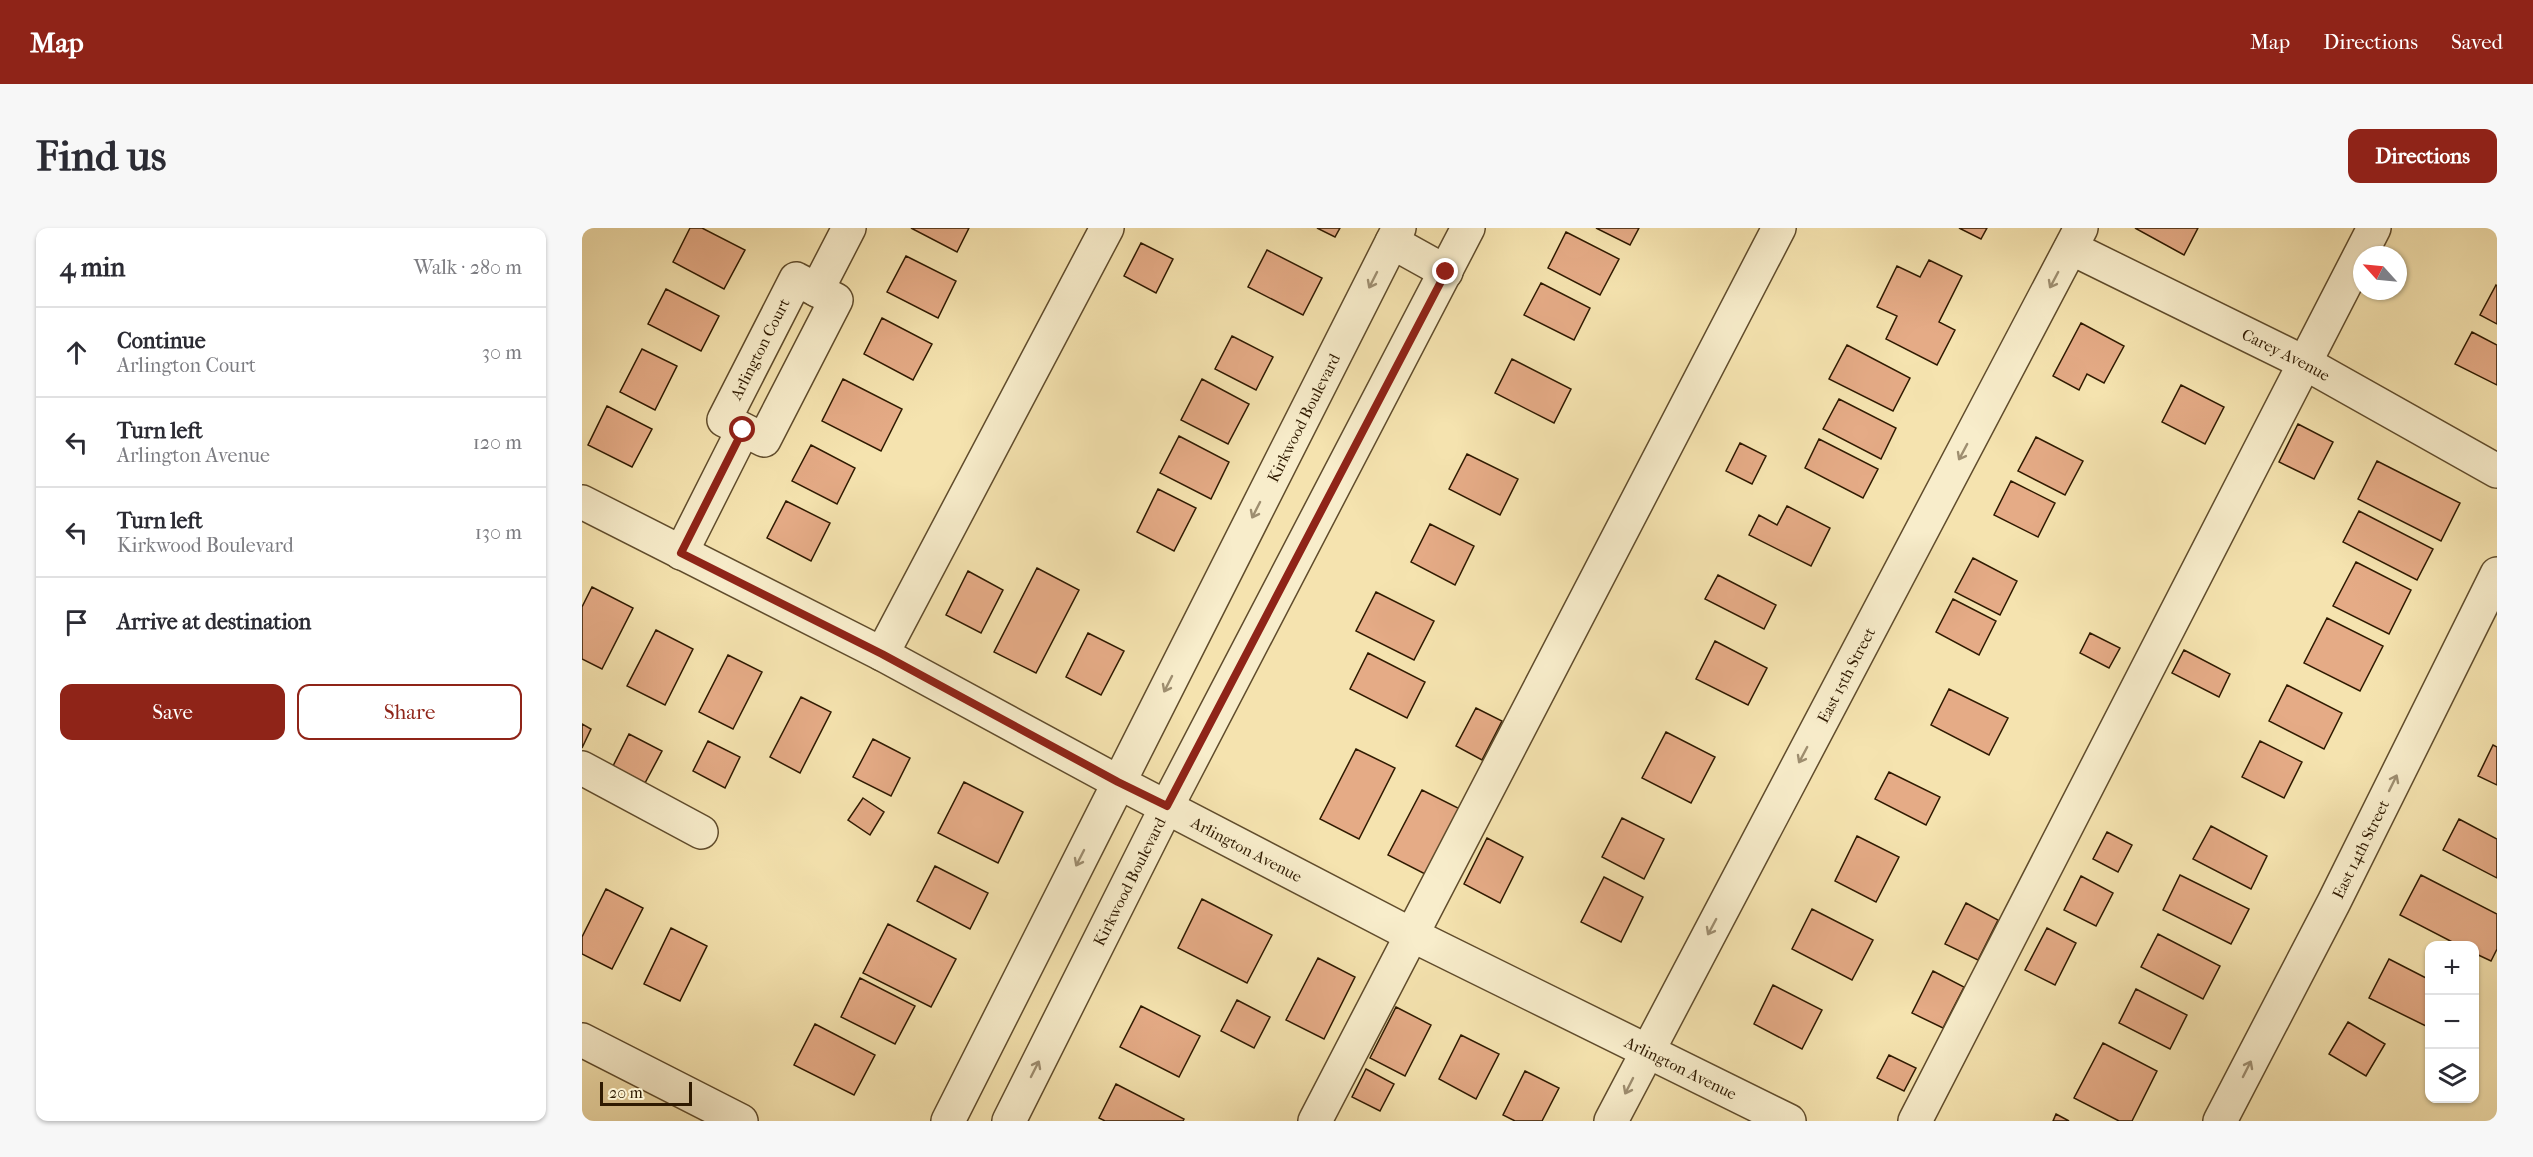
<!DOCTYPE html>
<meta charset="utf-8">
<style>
:root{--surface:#fff;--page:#f7f7f7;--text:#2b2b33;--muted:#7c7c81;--line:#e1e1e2;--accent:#8f2418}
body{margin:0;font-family:"IM FELL French Canon",serif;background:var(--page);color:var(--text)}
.controls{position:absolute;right:18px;bottom:18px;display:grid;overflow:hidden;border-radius:12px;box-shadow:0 2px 4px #0004}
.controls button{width:54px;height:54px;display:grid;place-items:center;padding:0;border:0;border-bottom:2px solid var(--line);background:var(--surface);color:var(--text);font:30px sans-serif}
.compass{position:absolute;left:1771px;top:18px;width:54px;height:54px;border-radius:50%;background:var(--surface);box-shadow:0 2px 4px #0004;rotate:297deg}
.scale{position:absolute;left:18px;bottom:15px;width:92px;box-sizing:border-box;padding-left:6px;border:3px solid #2f1a01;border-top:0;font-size:16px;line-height:21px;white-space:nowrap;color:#2f1a01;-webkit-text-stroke:4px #f8edcb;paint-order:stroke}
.stop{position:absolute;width:18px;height:18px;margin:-14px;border:4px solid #8f2418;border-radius:50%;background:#fff}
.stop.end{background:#8f2418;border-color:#fff;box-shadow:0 2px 6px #0008}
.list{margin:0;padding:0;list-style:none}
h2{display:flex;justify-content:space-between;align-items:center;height:78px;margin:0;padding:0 24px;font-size:26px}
h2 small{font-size:20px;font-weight:400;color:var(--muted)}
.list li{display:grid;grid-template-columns:39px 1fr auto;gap:18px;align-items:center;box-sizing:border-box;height:90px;padding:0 24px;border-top:2px solid var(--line)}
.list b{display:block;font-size:22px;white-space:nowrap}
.list p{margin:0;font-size:20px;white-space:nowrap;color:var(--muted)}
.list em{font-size:20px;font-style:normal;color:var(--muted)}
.actions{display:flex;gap:12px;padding:18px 24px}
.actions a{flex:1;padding:14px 0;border:2px solid var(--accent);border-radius:12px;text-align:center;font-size:21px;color:var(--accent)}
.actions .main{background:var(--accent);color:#fff}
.icon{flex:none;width:33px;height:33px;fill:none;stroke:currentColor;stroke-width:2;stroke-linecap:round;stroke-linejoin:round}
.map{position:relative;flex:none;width:1915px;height:893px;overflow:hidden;border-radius:12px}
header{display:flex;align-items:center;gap:36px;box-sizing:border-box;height:84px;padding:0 30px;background:var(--accent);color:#fff}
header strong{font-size:28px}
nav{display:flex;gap:33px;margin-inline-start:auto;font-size:21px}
.intro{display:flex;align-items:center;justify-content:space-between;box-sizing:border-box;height:144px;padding:0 36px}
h1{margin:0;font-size:42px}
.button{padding:15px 27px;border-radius:12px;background:var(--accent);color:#fff;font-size:21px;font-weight:700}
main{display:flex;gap:36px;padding:0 36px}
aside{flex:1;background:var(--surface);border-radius:12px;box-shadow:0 2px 4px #0004}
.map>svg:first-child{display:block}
.building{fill:#e5ab86;stroke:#2f1a01;stroke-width:1.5}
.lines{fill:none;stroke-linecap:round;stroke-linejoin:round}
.minor-casing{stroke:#604c2c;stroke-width:36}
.minor{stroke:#f8edcb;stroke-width:33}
.oneway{stroke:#9e8e70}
.route{stroke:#8f2418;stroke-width:8}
.labels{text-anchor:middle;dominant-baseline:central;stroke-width:4.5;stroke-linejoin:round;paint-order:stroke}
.street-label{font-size:16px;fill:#2f1a01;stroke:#f8edcb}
</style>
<header>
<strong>Map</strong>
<nav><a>Map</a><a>Directions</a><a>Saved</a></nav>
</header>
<div class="intro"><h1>Find us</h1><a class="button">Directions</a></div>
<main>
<aside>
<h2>4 min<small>Walk · 280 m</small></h2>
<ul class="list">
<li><svg class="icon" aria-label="ahead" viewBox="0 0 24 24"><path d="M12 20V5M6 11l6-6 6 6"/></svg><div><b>Continue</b><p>Arlington Court</p></div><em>30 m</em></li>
<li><svg class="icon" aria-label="left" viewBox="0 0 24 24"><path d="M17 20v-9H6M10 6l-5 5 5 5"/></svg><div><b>Turn left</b><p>Arlington Avenue</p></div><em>120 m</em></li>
<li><svg class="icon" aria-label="left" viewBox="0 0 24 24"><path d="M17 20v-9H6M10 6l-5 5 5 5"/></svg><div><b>Turn left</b><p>Kirkwood Boulevard</p></div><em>130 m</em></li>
<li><svg class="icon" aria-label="arrive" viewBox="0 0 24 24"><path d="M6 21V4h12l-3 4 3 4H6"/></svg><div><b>Arrive at destination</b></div></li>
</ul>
<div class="actions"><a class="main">Save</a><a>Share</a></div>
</aside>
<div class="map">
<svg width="1915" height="893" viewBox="0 0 1915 893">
<rect width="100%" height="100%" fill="#f5e3af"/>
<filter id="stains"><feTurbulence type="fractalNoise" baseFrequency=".00333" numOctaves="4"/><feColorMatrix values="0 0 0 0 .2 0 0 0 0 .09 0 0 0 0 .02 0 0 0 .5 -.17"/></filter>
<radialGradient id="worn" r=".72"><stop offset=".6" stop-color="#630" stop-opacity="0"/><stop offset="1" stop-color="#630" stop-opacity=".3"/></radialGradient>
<path class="building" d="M108,0h12l43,22 -21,39 -51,-27z
M329,0h58l-12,24z
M735,0h23l-5,9z
M1014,0h43l-9,17z
M1377,0h28l-6,11z
M1553,0h63l-14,27z
M984,4l53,27 -19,36 -52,-27z
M559,15l32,16 -17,34 -32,-17z
M685,22l55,28 -19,37 -55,-28z
M324,28l50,25 -18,37 -51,-26z
M1347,32l33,16 -23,46 16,8 -18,35 -51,-26 11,-23 -20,-9 20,-41 23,11z
M959,55l49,25 -16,32 -50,-25z
M1914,57l1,1v38l-17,-9z
M84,61l53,27 -18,35 -53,-27z
M300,90l50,26 -19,36 -49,-26z
M1499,95l43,23 -20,37 -17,-9 -8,16 -26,-14z
M1890,104l25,13v40l-42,-21z
M650,108l41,21 -17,33 -41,-21z
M1265,117l63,33 -17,33 -64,-32z
M60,121l35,17 -22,44 -35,-18z
M930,131l59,30 -17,34 -59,-30z
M261,151l59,30 -21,42 -59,-30z
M620,151l47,25 -21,40 -47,-24z
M1599,157l43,22 -19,37 -43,-22z
M1257,171l57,29 -15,31 -58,-30z
M25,178l45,23 -20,38 -44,-22z
M1716,196l35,18 -19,37 -35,-17z
M597,208l50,26 -18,37 -51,-26z
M1454,209l47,24 -18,34 -47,-24z
M1237,211l59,30 -15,29 -58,-30z
M1158,215l26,13 -14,28 -26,-13z
M229,217l44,23 -18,36 -45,-23z
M885,226l51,25 -18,36 -51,-26z
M1795,233l83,42 -19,38 -83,-42z
M1429,253l44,22 -17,34 -44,-22z
M576,261l38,19 -22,43 -37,-19z
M204,273l44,22 -19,38 -44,-23z
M1205,278l43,22 -19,38 -62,-31 10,-20 18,10z
M1777,283l74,38 -16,31 -74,-38z
M848,296l44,22 -19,39 -44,-23z
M1391,330l44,23 -17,34 -45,-23z
M1774,334l55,28 -22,44 -56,-28z
M455,340l42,22 -43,83 -42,-21z
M386,343l35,19 -22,43 -35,-18z
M1136,347l58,30 -12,24 -59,-30z
M10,359l41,21 -31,61 -20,-10v-52z
M794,364l58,29 -20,39 -58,-29z
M1371,371l43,22 -17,34 -43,-23z
M1745,390l56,28 -23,45 -56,-28z
M74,402l37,19 -28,56 -38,-19z
M506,405l36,18 -23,44 -35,-18z
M1508,405l30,15 -11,20 -29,-15z
M1133,413l52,27 -19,37 -52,-26z
M1602,422l46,24 -11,23 -47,-24z
M786,425l57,29 -18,36 -57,-29z
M146,427l34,17 -29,57 -34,-17z
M1705,457l55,28 -18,36 -55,-28z
M1367,461l59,29 -19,37 -58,-30z
M219,469l30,15 -31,61 -30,-16z
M894,480l26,13 -20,39 -26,-14z
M0,496l9,5 -9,19z
M1084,504l49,25 -24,46 -49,-25z
M47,506l33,17 -17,32 -32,-17z
M291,511l37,19 -19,38 -38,-19z
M126,513l32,16 -15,31 -32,-17z
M1678,513l42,21 -18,36 -42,-21z
M1911,517l4,2v38l-19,-9z
M774,521l39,19 -36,71 -39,-20z
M1307,544l51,25 -14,28 -51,-26z
M382,554l59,30 -25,51 -60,-30z
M840,562l38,19 -33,66 -39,-20z
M281,570l21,14 -14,23 -22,-15z
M1040,590l42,21 -20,40 -42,-22z
M1877,591l38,20v39l-54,-28z
M1629,598l56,30 -16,33 -58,-30z
M1525,604l25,13 -14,27 -25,-13z
M1275,608l42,21 -23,45 -41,-21z
M905,610l36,19 -23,46 -36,-19z
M353,638l53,27 -18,36 -53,-28z
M1598,647l69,34 -18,35 -68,-34z
M1839,647l76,39v35l-6,12 -17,-8v-7h-14l-60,-31z
M1499,648l32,17 -17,33 -32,-16z
M1022,649l39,20 -22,45 -40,-20z
M24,661l37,19 -31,61 -30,-15v-17z
M620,671l70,36 -25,48 -69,-35z
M1384,675l32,17 -20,40 -33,-16z
M1230,681l61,31 -21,40 -60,-31z
M306,696l68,35 -25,48 -68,-34z
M89,700l36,18 -27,55 -36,-17z
M1465,700l29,15 -21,42 -30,-15z
M1576,706l62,32 -17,33 -62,-32z
M736,730l37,19 -31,62 -38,-19z
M1807,731l41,21v48l-61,-30z
M1351,743l31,16 -21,41 -31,-15z
M278,750l55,28 -20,38 -54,-27z
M1191,757l49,25 -20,39 -48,-25z
M1554,761l51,26 -17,34 -51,-26z
M655,772l33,17 -16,31 -33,-17z
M559,778l59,30 -21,41 -59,-30z
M814,779l35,18 -26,51 -35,-18z
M1766,794l37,22 -19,32 -37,-22z
M233,796l60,31 -21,40 -60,-30z
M879,807l38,19 -23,45 -37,-20z
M1521,815l54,28 -25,50h-13l-45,-23z
M1307,827l27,13 -12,23 -27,-13z
M784,841l28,15 -14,27 -28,-14z
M943,843l34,17 -17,33h-27l-12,-6z
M534,856l68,35 -1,2h-78l-6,-3z
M1474,886l13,7h-16z"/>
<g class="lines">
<g class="minor-casing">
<g id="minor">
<path d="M810,14l54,30"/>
<path id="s1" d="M1489,20l234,115 192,108"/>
<path d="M214,51l40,21 -72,140 -40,-20z"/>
<path d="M235,62l32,-62"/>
<path id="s2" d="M0,274l300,152 236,128 292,152 379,187"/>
<path d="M99,325l62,-123"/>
<path d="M300,426l225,-426"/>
<path d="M0,540l119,64"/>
<path d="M0,812l159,81"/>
<path id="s3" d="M366,893l451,-893"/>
<path id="s4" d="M427,893l158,-315 301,-578"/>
<path d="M733,893l464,-893"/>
<path id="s5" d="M1029,893l470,-893"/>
<path d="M1333,893l459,-893"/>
<path id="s6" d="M1638,893l114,-219 163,-328"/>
</g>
</g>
<use href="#minor" class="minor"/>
</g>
<defs><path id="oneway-shaft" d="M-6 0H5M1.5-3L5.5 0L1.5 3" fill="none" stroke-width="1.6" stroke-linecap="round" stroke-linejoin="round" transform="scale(1.5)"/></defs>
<g class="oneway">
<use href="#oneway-shaft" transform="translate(791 52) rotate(117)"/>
<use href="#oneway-shaft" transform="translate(1472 52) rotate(118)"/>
<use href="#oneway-shaft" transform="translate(1381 224) rotate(118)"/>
<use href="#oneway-shaft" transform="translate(674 282) rotate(117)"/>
<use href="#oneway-shaft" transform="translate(586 456) rotate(117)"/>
<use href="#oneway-shaft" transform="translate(1221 527) rotate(118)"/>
<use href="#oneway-shaft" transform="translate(1811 555) rotate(-64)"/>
<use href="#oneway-shaft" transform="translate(498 630) rotate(117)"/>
<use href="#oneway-shaft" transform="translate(1130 699) rotate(118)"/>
<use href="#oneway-shaft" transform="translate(453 841) rotate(-63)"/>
<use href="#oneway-shaft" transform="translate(1665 841) rotate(-63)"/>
<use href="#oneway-shaft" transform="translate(1047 858) rotate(117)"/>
</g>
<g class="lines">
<path class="route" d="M161,202l-62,123 201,101 236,128 49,24 279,-534"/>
</g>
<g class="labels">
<g class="street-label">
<text transform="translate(178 121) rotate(-63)">Arlington Court</text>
<text stroke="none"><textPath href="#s1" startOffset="240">Carey Avenue</textPath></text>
<text stroke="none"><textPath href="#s3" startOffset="788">Kirkwood Boulevard</textPath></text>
<text stroke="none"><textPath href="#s5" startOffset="504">East 15th Street</textPath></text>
<text stroke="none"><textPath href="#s2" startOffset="750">Arlington Avenue</textPath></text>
<text stroke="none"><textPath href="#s6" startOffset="306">East 14th Street</textPath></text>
<text stroke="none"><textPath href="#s4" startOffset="268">Kirkwood Boulevard</textPath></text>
<text stroke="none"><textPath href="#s2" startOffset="1236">Arlington Avenue</textPath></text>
</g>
</g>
<rect width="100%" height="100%" filter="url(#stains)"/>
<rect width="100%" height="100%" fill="url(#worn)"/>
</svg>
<div class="controls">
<button>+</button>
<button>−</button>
<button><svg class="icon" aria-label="layers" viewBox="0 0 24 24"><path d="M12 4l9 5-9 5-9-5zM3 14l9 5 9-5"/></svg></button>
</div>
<svg class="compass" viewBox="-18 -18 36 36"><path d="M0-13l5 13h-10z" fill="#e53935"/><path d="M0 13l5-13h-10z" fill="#7c7c81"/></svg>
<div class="scale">20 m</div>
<div class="stop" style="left:161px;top:202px"></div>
<div class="stop end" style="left:864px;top:44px"></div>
</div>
</main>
